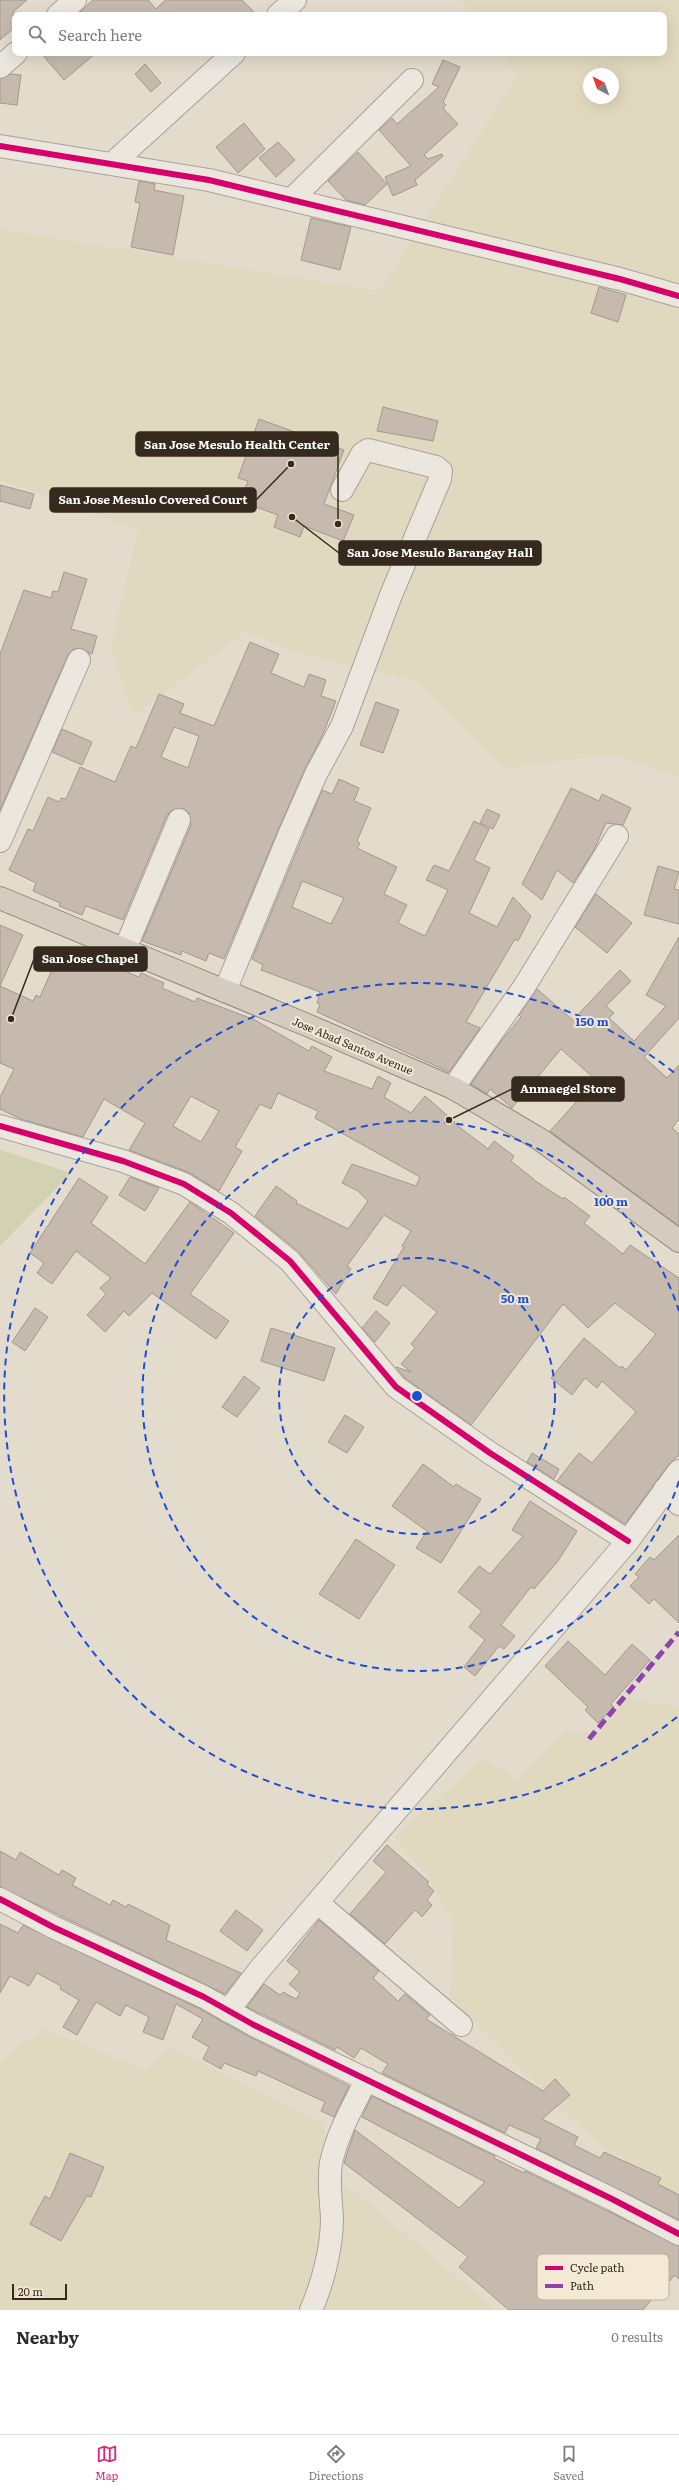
<!DOCTYPE html>
<style>
:root{--surface:#fff;--page:#f2f2f3;--text:#2b2b33;--muted:#7c7c81;--line:#e1e1e2;--accent:#db2777}
body{margin:0;font-family:Literata,serif;background:var(--page);color:var(--text)}
.compass{position:absolute;left:583px;top:68px;width:36px;height:36px;border-radius:50%;background:var(--surface);box-shadow:0 4px 16px #0002;rotate:319deg}
.scale{position:absolute;left:12px;bottom:10px;width:55px;box-sizing:border-box;padding-left:4px;border:2px solid #362a1f;border-top:0;font-size:11px;line-height:14px;white-space:nowrap;color:#362a1f;-webkit-text-stroke:3px #f3e9d4;paint-order:stroke}
.list{margin:0;padding:0;list-style:none}
h2{display:flex;justify-content:space-between;align-items:center;height:52px;margin:0;padding:0 16px;font-size:17px}
h2 small{font-size:13px;font-weight:400;color:var(--muted)}
.icon{flex:none;width:22px;height:22px;fill:none;stroke:currentColor;stroke-width:2;stroke-linecap:round;stroke-linejoin:round}
.map{position:relative;flex:none;width:679px;height:2310px;overflow:hidden}
.search{position:absolute;background:var(--surface);box-shadow:0 4px 16px #0002;left:12px;right:12px;top:12px;height:44px;display:flex;align-items:center;gap:10px;box-sizing:border-box;padding:0 14px;border-radius:8px;color:var(--muted);font-size:15px}
.sheet{height:124px;background:var(--surface)}
nav{display:flex;justify-content:space-around;align-items:center;box-sizing:border-box;height:56px;border-top:1px solid var(--line);background:var(--surface);font-size:11px;color:var(--muted)}
nav a{display:grid;justify-items:center;gap:2px}
nav .on{color:var(--accent)}
.map>svg:first-child{display:block}
.farmland{fill:#e1d9bf;fill-rule:evenodd}
.green{fill:#d2d1b1}
.building{fill:#c6baae;stroke:#a3988d;fill-rule:evenodd}
.lines{fill:none;stroke-linecap:round;stroke-linejoin:round}
.minor-casing{stroke:#a8a197;stroke-width:24}
.highway-casing{stroke:#8e877d;stroke-width:24}
.minor{stroke:#ebe7df;stroke-width:22}
.highway{stroke:#d5ccbf;stroke-width:22}
.quiet{stroke:#8e44ad;stroke-width:5;stroke-dasharray:10 5;stroke-linecap:butt}
.cycleway-casing{stroke:#f3e9d4;stroke-width:8}
.cycleway{stroke:#d6006c;stroke-width:6}
.ring{fill:none;stroke:#1d4ed8;stroke-width:2;stroke-dasharray:7 5}
.labels{text-anchor:middle;dominant-baseline:central;stroke-width:4;stroke-linejoin:round;paint-order:stroke}
.street-label{font-size:11px;fill:#362a1f;stroke:#f3e9d4}
.key{fill:#f3e9d4;stroke:#bab09e;stroke-width:1}
.key-label{font-size:11px;fill:#362a1f}
.centre{fill:#1d4ed8;stroke:#f3e9d4;stroke-width:2}
.ring-label{font-size:12px;text-anchor:middle;font-weight:bold;fill:#1d4ed8;stroke:#f3e9d4;stroke-width:4;stroke-linejoin:round;paint-order:stroke}
.leader{fill:none;stroke:#362a1f;stroke-width:1.5}
.callout-dot{fill:#362a1f;stroke:#f3e9d4;stroke-width:1.5}
.callout{fill:#362a1f;stroke:#362a1f;stroke-width:1.5}
.callout-label{font-size:12px;text-anchor:middle;font-weight:bold;fill:#fff}
</style>
<div class="map">
<svg width="679" height="2310" viewBox="0 0 679 2310">
<rect width="100%" height="100%" fill="#e3dccd"/>
<path class="farmland" d="M459,0h220v777l-69,-23 -107,15 -84,-87 -119,-29 -55,-21 -112,84 -23,-67 28,-119 -138,-50v-251l379,62 138,-215 -16,-23h163v-38h-188zM589,74h24v24h-24z
M627,1699l47,7 5,3v485l-11,-4 -30,-23 -33,-18 -47,-42 6,12 -21,-29 -93,-92 3,-77 -27,-47 -32,-37 91,-80 33,23 49,-51 30,6z
M43,2028l101,41 25,-22 152,74 23,62 153,127h-497v-248z"/>
<path class="green" d="M0,1150l71,23 -71,73z"/>
<path class="building" d="M0,0h27l-14,12 2,15 -15,13z
M93,0h55l8,9 9,-9h77l15,15h-180z
M41,53h55l-32,27z
M443,60l17,7 -17,35 3,3 -3,3 15,16 -34,31 4,4 14,-5 1,2 -28,24 2,5 -24,11 -8,-19 26,-11 -32,-36 13,-12 5,6 42,-37 -7,-3z
M145,64l16,19 -10,9 -16,-18z
M11,74l10,1 -4,30 -17,-2v-24z
M244,123l21,26 -27,24 -22,-26z
M278,142l17,18 -19,17 -17,-19z
M358,152l29,32 -22,21 -19,-5 -18,-19z
M139,181l16,3 -1,6 30,6 -11,59 -42,-8 9,-44 -5,-1z
M311,218l40,9 -11,43 -39,-10z
M599,287l27,8 -8,27 -27,-9z
M383,407l55,14 -5,20 -56,-10z
M259,419l85,31 -20,54 30,11 -11,26 -39,-15 -4,11 -26,-10 4,-12 -38,-14 8,-20 -10,-3z
M0,485l34,9 -4,15 -30,-8z
M64,572l23,7 -16,50 26,7 -5,18 -14,-6 -6,2 -4,5 -68,155v-156l24,-64 27,8 2,-7 5,1z
M250,642l29,12 -8,19 33,14 5,-13 17,6 -5,16 15,5 -13,33 -18,35 -26,59 -55,131 -15,-6 -3,8 -24,-10 -1,4 -39,-14 49,-116 -2,-12 -6,-5 -11,2 -5,5 -44,105 -37,-14 -4,9 -23,-9 1,-3 -27,-12 3,-8 -27,-13 19,-41 5,2 15,-34 11,5 2,-4 5,1 14,-32 35,15 16,-36 5,2 23,-54 25,10 -4,9 34,13zM174,727l25,9 -11,32 -27,-11z
M376,702l23,8 -16,43 -23,-8z
M62,729l30,13 -10,23 -30,-13z
M339,779l20,9 -5,13 17,7 -14,33 3,2 -3,5 40,19 -13,27 23,11 -9,18 27,13 23,-46 -22,-10 8,-15 15,6 25,-50 15,8 -15,31 16,8 -21,45 28,14 16,-30 18,19 -13,25 -3,-2 -49,83 14,6 -31,44 -132,-60 3,-8 -3,-1 3,-11 -59,-22 2,-5 -11,-6 70,-169 10,4zM302,881l42,17 -13,26 -39,-17z
M571,788l28,13 3,-7 29,14 -8,17 -17,-2 -13,29 -20,31 -16,-13 -15,30 -20,-16z
M487,809l13,6 -7,14 -13,-6z
M658,866l21,6 -5,17 5,1v34l-35,-9z
M596,894l36,29 -25,30 -32,-26z
M0,925l23,10 -23,51 33,15 3,-6 4,2 21,-48 10,5 2,-5 66,28 2,-4 23,10 -2,5 33,14 2,-4 58,22 54,31 3,-5 20,11 -8,14 48,18 6,-13 13,7 -7,14 27,16 14,-17 30,26 -1,1 34,26 6,-8 20,15 -3,5 26,21 26,17 1,-2 26,19 -6,7 39,31 7,-9 49,33v177l-10,9 -44,60 -68,-43 22,-28 13,10 44,-51 -34,-31 -5,7 -12,-10 -13,17 -21,-17 33,-40 36,30 2,-2 4,4 30,-36 -41,-31 -27,25 -25,-24 -92,121 -66,-47 -9,-11 15,5 -10,-8 14,-16 -4,-4 26,-32 -34,-27 -16,21 -14,-8 31,-51 -2,-1 9,-15 -27,-16 -37,51 4,3 -15,25 -38,-43 -43,-35 21,-30 21,15 -1,2 52,26 20,-28 -10,-10 -16,-8 10,-19 64,22 4,-9 -105,-59 3,-7 -40,-18 -7,16 -11,-5 -25,43 7,4 -23,40 -31,-19 -59,-22 16,-27 -41,-24 -21,38 -62,-18 -21,-10v-12l14,-28 -14,-6zM191,1096l28,15 -18,31 -28,-16z
M679,937v81l-35,39 23,21 12,-13v54l-7,9 7,6v92l-129,-95 46,-51 -35,-31 -49,59 -22,-19 -3,5 -16,-10 31,-44 19,-23 -2,-2 18,-26 36,31 47,-50 11,11 -25,25 8,7 -5,5 25,23 32,-35 -20,-11z
M130,1177l29,11 -14,23 -26,-16z
M79,1178l29,19 -17,26 54,41 45,-62 44,31 -44,61 39,27 -13,18 -64,-46 -23,23 -5,-5 -19,21 -18,-17 19,-21 -6,-6 11,-10 -35,-27 -24,33 -15,-11 7,-10 -14,-10z
M35,1308l13,9 -23,34 -13,-9z
M376,1311l14,12 -15,19 -13,-14z
M271,1328l64,20 -11,33 -63,-20z
M244,1376l16,12 -23,29 -15,-10z
M345,1415l19,12 -17,26 -19,-11z
M532,1453l27,16 -5,10 -27,-17z
M423,1464l31,23 2,-3 25,15 -40,64 -25,-15 11,-17 -35,-25z
M530,1501l47,30 -19,30 -24,28 -3,-2 -30,38 14,11 -11,13 -5,-3 -24,30 -11,-9 21,-27 -16,-13 13,-16 -24,-19 21,-26 11,8 33,-38 -11,-6z
M679,1535v88l-25,-24 -5,5 -19,-18 9,-9 -4,-3 15,-17 4,3z
M356,1539l39,26 -36,54 -40,-25z
M568,1641l37,34 27,-31 18,16 -39,44 3,3 -16,16 -13,-13 3,-3 -43,-41z
M387,1845l42,37 -2,2 7,7 -7,9 5,5 -10,12 -7,-7 -30,34 -35,-30 36,-42 -13,-11z
M0,1851l16,9 4,-8 39,23 3,-5 14,8 -4,7 38,20 3,-5 13,7 2,-3 42,21 -4,15 75,33 -16,21 -225,-107z
M236,1910l27,20 -16,21 -27,-20z
M319,1920l60,51 -6,7 25,23 7,-7 25,21 -4,4 117,72 12,-12 15,16 -28,24 36,18 -4,8 26,13 4,-6 57,26 -3,6 21,11v25l-143,-72 5,-9 -32,-14 -4,8 -123,-60 6,-9 -27,-16 -7,10 -17,-11 -2,3 -88,-43 17,-23 16,11 3,-3 13,7 4,-6 -11,-9 11,-12 -13,-11z
M0,1924l18,9 5,-8 175,83 50,28 101,50 -15,31 -13,-6 4,-9 -67,-31 -2,5 -32,-13 -3,6 -18,-10 6,-12 -17,-10 11,-18 -27,-15 -13,36 -20,-8 6,-15 -23,-12 -6,11 -24,-14 -19,33 -14,-8 16,-27 -19,-11 1,-3 -24,-13 -8,13 -19,-10 -10,17z
M372,2096l123,60 -1,2 30,15 1,-2 154,75v33l-5,-4 -4,6 -2,-2 -25,31h-134l-50,-43 9,-10 -124,-94 11,-33 104,78 26,-26 -123,-65z
M70,2153l34,14 -13,30 -4,-1 -26,45 -31,-17 15,-28 5,3z"/>
<g class="lines">
<g class="minor-casing">
<path id="minor" d="M58,15l17,-15
M278,15l17,-15
M0,67l16,-14
M0,146l209,34 411,99 59,17
M112,164l122,-111
M292,199l120,-119
M0,841l79,-181
M125,949l54,-129
M225,991l65,-158 26,-59 26,-48 49,-131 49,-116 1,-8 -5,-4 -68,-17 -6,4 -20,36
M453,1088l71,-101 93,-151
M0,1126l123,35 61,23 47,29 59,48 106,126 94,66 138,88
M665,1489l14,15
M0,1899l53,28 151,70 50,28 358,174 67,35
M318,1903l143,122
M228,2011l32,-42 368,-428 51,-70
M311,2310c12,-27 21,-63 21,-92 -1,-18 -4,-36 -1,-55 6,-29 22,-57 36,-84"/>
</g>
<g class="highway-casing">
<path id="highway" d="M0,898l307,127 146,63 88,52 138,101"/>
</g>
<use href="#minor" class="minor"/>
<use href="#highway" class="highway"/>
<path class="quiet" d="M589,1739l90,-107"/>
<g class="cycleway-casing">
<path id="cycleway" d="M0,146l209,34 411,99 59,17
M0,1126l123,35 61,23 47,29 59,48 106,126 94,66 138,88
M0,1899l53,28 151,70 50,28 358,174 67,35"/>
</g>
<use href="#cycleway" class="cycleway"/>
</g>
<g class="ring">
<circle cx="417" cy="1396" r="138"/>
<path d="M679 1481A275 275 0 1 1 679 1311"/>
<path d="M677 1717A413 413 0 1 1 677 1075"/>
</g>
<g class="labels">
<g class="street-label">
<text transform="translate(353 1045) rotate(23)">Jose Abad Santos Avenue</text>
</g>
</g>
<rect x="537" y="2254" width="132" height="46" rx="6" class="key"/>
<rect x="545" y="2266" width="18" height="4" fill="#d6006c"/>
<rect x="545" y="2284" width="18" height="4" fill="#8e44ad"/>
<g class="key-label">
<text x="570" y="2272">Cycle path</text>
<text x="570" y="2290">Path</text>
</g>
<circle cx="417" cy="1396" r="6" class="centre"/>
<g class="ring-label">
<text x="592" y="1026">150 m</text>
<text x="611" y="1206">100 m</text>
<text x="515" y="1303">50 m</text>
</g>
<path class="leader" d="M338 524L338 444M291 464L256 500M292 517L339 553M11 1019L34 959M449 1120L512 1089"/>
<g class="callout-dot">
<circle cx="338" cy="524" r="4"/>
<circle cx="291" cy="464" r="4"/>
<circle cx="292" cy="517" r="4"/>
<circle cx="11" cy="1019" r="4"/>
<circle cx="449" cy="1120" r="4"/>
</g>
<g class="callout">
<rect x="136" y="432" width="202" height="24" rx="4"/>
<rect x="50" y="488" width="206" height="24" rx="4"/>
<rect x="339" y="541" width="202" height="24" rx="4"/>
<rect x="34" y="947" width="113" height="24" rx="4"/>
<rect x="512" y="1077" width="112" height="24" rx="4"/>
</g>
<g class="callout-label">
<text x="237" y="449">San Jose Mesulo Health Center</text>
<text x="153" y="504">San Jose Mesulo Covered Court</text>
<text x="440" y="557">San Jose Mesulo Barangay Hall</text>
<text x="90" y="963">San Jose Chapel</text>
<text x="568" y="1093">Anmaegel Store</text>
</g>
</svg>
<svg class="compass" viewBox="-18 -18 36 36"><path d="M0-13l5 13h-10z" fill="#e53935"/><path d="M0 13l5-13h-10z" fill="#7c7c81"/></svg>
<div class="scale">20 m</div>
<div class="search"><svg class="icon" aria-label="search" viewBox="0 0 24 24"><circle cx="10" cy="10" r="6"/><path d="M15 15l6 6"/></svg>Search here</div>
</div>
<section class="sheet">
<h2>Nearby<small>0 results</small></h2>
<ul class="list">
</ul>
</section>
<nav>
<a class="on"><svg class="icon" aria-label="map" viewBox="0 0 24 24"><path d="M3 6l6-2 6 2 6-2v14l-6 2-6-2-6 2zM9 4v14M15 6v14"/></svg>Map</a>
<a><svg class="icon" aria-label="directions" viewBox="0 0 24 24"><path d="M12 3l9 9-9 9-9-9zM9 14v-3h6M13 9l2 2-2 2"/></svg>Directions</a>
<a><svg class="icon" aria-label="saved" viewBox="0 0 24 24"><path d="M7 4h10v16l-5-4-5 4z"/></svg>Saved</a>
</nav>
